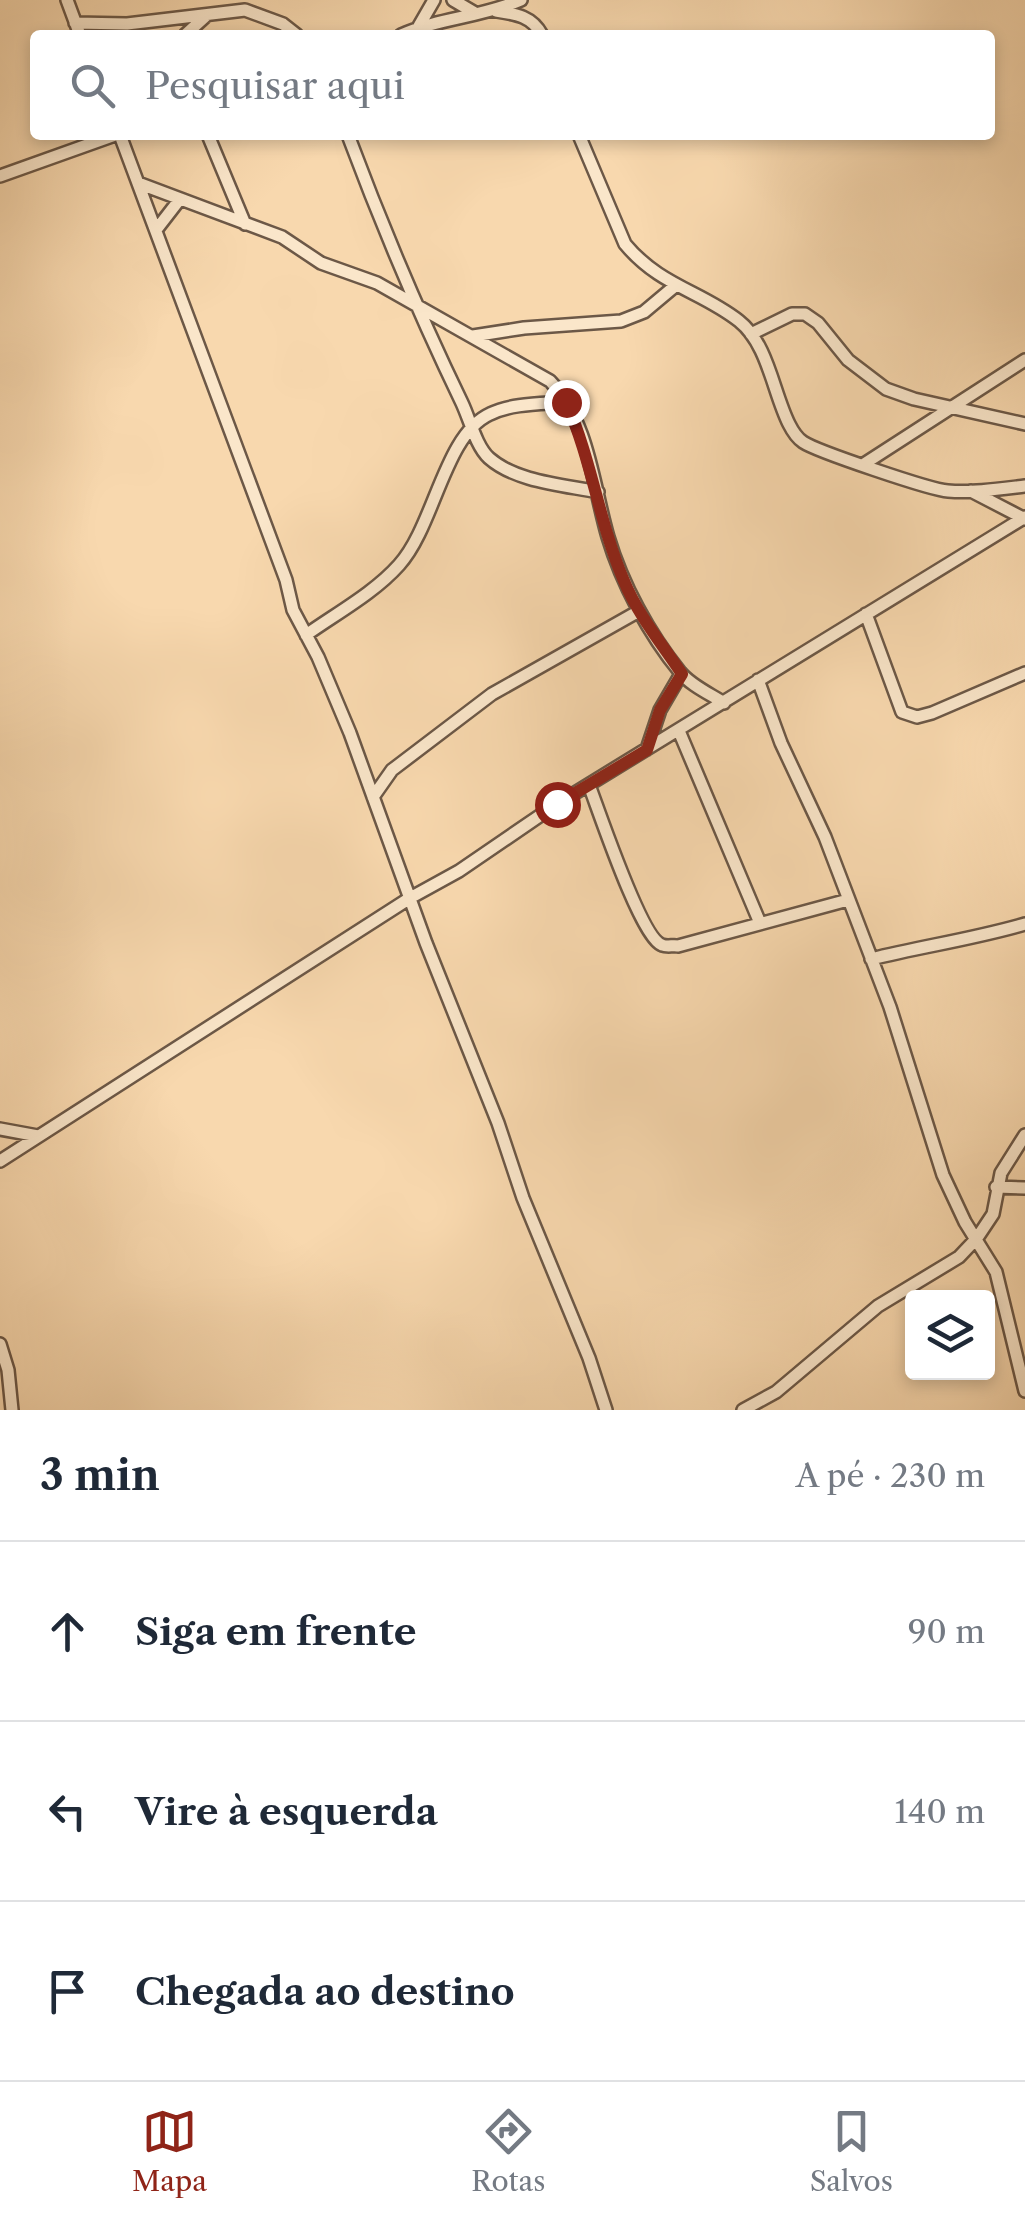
<!DOCTYPE html>
<html lang="pt">
<meta charset="utf-8">
<style>
:root{--surface:#fff;--page:#f2f2f3;--text:#1f2937;--muted:#747a83;--line:#e0e1e3;--accent:#8f2418}
body{margin:0;font-family:"Libre Caslon Text",serif;background:var(--page);color:var(--text)}
.controls{position:absolute;right:30px;bottom:30px;display:grid;overflow:hidden;border-radius:10px;box-shadow:0 5px 15px #0003}
.controls button{width:90px;height:90px;display:grid;place-items:center;padding:0;border:0;border-bottom:2px solid var(--line);background:var(--surface);color:var(--text);font:50px sans-serif}
.stop{position:absolute;width:30px;height:30px;margin:-22px;border:8px solid #8f2418;border-radius:50%;background:#fff}
.stop.end{background:#8f2418;border-color:#fff;box-shadow:0 2px 10px #0008}
.list{margin:0;padding:0;list-style:none}
h2{display:flex;justify-content:space-between;align-items:center;height:130px;margin:0;padding:0 40px;font-size:42px}
h2 small{font-size:32px;font-weight:400;color:var(--muted)}
.list li{display:grid;grid-template-columns:65px 1fr auto;gap:30px;align-items:center;box-sizing:border-box;height:180px;padding:0 40px;border-top:2px solid var(--line)}
.list b{display:block;font-size:38px;white-space:nowrap}
.list em{font-size:32px;font-style:normal;color:var(--muted)}
.icon{flex:none;width:55px;height:55px;fill:none;stroke:currentColor;stroke-width:2;stroke-linecap:round;stroke-linejoin:round}
.map{position:relative;flex:none;width:1025px;height:1410px;overflow:hidden}
.search{position:absolute;background:var(--surface);box-shadow:0 5px 15px #0003;left:30px;right:30px;top:30px;height:110px;display:flex;align-items:center;gap:25px;box-sizing:border-box;padding:0 35px;border-radius:10px;color:var(--muted);font-size:38px}
.sheet{height:670px;background:var(--surface)}
nav{display:flex;justify-content:space-around;align-items:center;box-sizing:border-box;height:140px;border-top:2px solid var(--line);background:var(--surface);font-size:28px;color:var(--muted)}
nav a{display:grid;justify-items:center;gap:5px}
nav .on{color:var(--accent)}
.map>svg:first-child{display:block}
.lines{fill:none;stroke-linecap:round;stroke-linejoin:round}
.street-casing{stroke:#6c5847;stroke-width:16}
.street{stroke:#fae6ca;stroke-width:11}
.route{stroke:#8f2418;stroke-width:12}
</style>
<div class="map">
<svg width="1025" height="1410" viewBox="0 0 1025 1410">
<rect width="100%" height="100%" fill="#f8d8ae"/>
<filter id="stains"><feTurbulence type="fractalNoise" baseFrequency=".002" numOctaves="4"/><feColorMatrix values="0 0 0 0 .2 0 0 0 0 .09 0 0 0 0 .02 0 0 0 .5 -.17"/></filter>
<radialGradient id="worn" r=".72"><stop offset=".6" stop-color="#630" stop-opacity="0"/><stop offset="1" stop-color="#630" stop-opacity=".3"/></radialGradient>
<g class="lines">
<g class="street-casing">
<path id="street" d="M67,0l13,35
M453,0l22,13
M496,11c20,3 36,5 46,24
M75,23l52,1 118,-14 38,14 14,11
M419,26l15,-26
M185,35l22,-20
M401,35c38,-17 81,-18 120,-35
M120,135l166,445 7,30 25,47 32,76 76,210 72,180 25,75 66,160 17,52
M208,135l37,89
M348,135c34,91 72,181 114,268 8,17 14,43 27,55 27,24 75,27 109,34
M579,135l46,109c35,42 76,47 114,77 29,23 34,71 50,103 3,6 8,14 14,18 13,9 128,48 145,49 25,2 52,-2 77,-5
M0,176l115,-41
M138,183l144,54 39,26 56,20 173,98c39,41 43,105 58,156 14,47 41,97 72,135 10,13 30,22 44,31
M156,230l24,-31
M751,334l41,-20h13l13,9 30,37 38,29 28,10 111,25
M473,336l51,-8 97,-7 23,-9 31,-26
M864,464l161,-104
M971,491l54,28
M866,614l36,98 15,5 15,-4 93,-40
M306,635c31,-22 68,-42 93,-70 36,-40 45,-130 91,-151 22,-11 53,-10 76,-12
M758,680l23,63 44,94 65,170 53,168 22,47 31,50 29,119
M679,731l81,192
M647,749l13,-39 21,-36
M589,785c10,26 52,153 73,160 5,2 11,0 16,1l170,-46
M373,797l19,-27 100,-76 147,-83
M871,959c52,-13 103,-20 154,-35
M0,1129l38,7
M0,1161l410,-263 49,-27 98,-67 468,-287
M996,1187l29,1
M0,1344l8,26 4,40
M743,1410l33,-18 102,-86 81,-49 18,-19 16,-24 8,-41 24,-38"/>
</g>
<use href="#street" class="street"/>
</g>
<g class="lines">
<path class="route" d="M557,804l90,-54 13,-40 22,-36c-20,-30 -44,-59 -58,-93 -25,-58 -32,-121 -58,-179"/>
</g>
<rect width="100%" height="100%" filter="url(#stains)"/>
<rect width="100%" height="100%" fill="url(#worn)"/>
</svg>
<div class="controls">
<button><svg class="icon" aria-label="layers" viewBox="0 0 24 24"><path d="M12 4l9 5-9 5-9-5zM3 14l9 5 9-5"/></svg></button>
</div>
<div class="stop" style="left:557px;top:804px"></div>
<div class="stop end" style="left:566px;top:402px"></div>
<div class="search"><svg class="icon" aria-label="search" viewBox="0 0 24 24"><circle cx="10" cy="10" r="6"/><path d="M15 15l6 6"/></svg>Pesquisar aqui</div>
</div>
<section class="sheet">
<h2>3 min<small>A pé · 230 m</small></h2>
<ul class="list">
<li><svg class="icon" aria-label="ahead" viewBox="0 0 24 24"><path d="M12 20V5M6 11l6-6 6 6"/></svg><div><b>Siga em frente</b></div><em>90 m</em></li>
<li><svg class="icon" aria-label="left" viewBox="0 0 24 24"><path d="M17 20v-9H6M10 6l-5 5 5 5"/></svg><div><b>Vire à esquerda</b></div><em>140 m</em></li>
<li><svg class="icon" aria-label="arrive" viewBox="0 0 24 24"><path d="M6 21V4h12l-3 4 3 4H6"/></svg><div><b>Chegada ao destino</b></div></li>
</ul>
</section>
<nav>
<a class="on"><svg class="icon" aria-label="map" viewBox="0 0 24 24"><path d="M3 6l6-2 6 2 6-2v14l-6 2-6-2-6 2zM9 4v14M15 6v14"/></svg>Mapa</a>
<a><svg class="icon" aria-label="directions" viewBox="0 0 24 24"><path d="M12 3l9 9-9 9-9-9zM9 14v-3h6M13 9l2 2-2 2"/></svg>Rotas</a>
<a><svg class="icon" aria-label="saved" viewBox="0 0 24 24"><path d="M7 4h10v16l-5-4-5 4z"/></svg>Salvos</a>
</nav>
